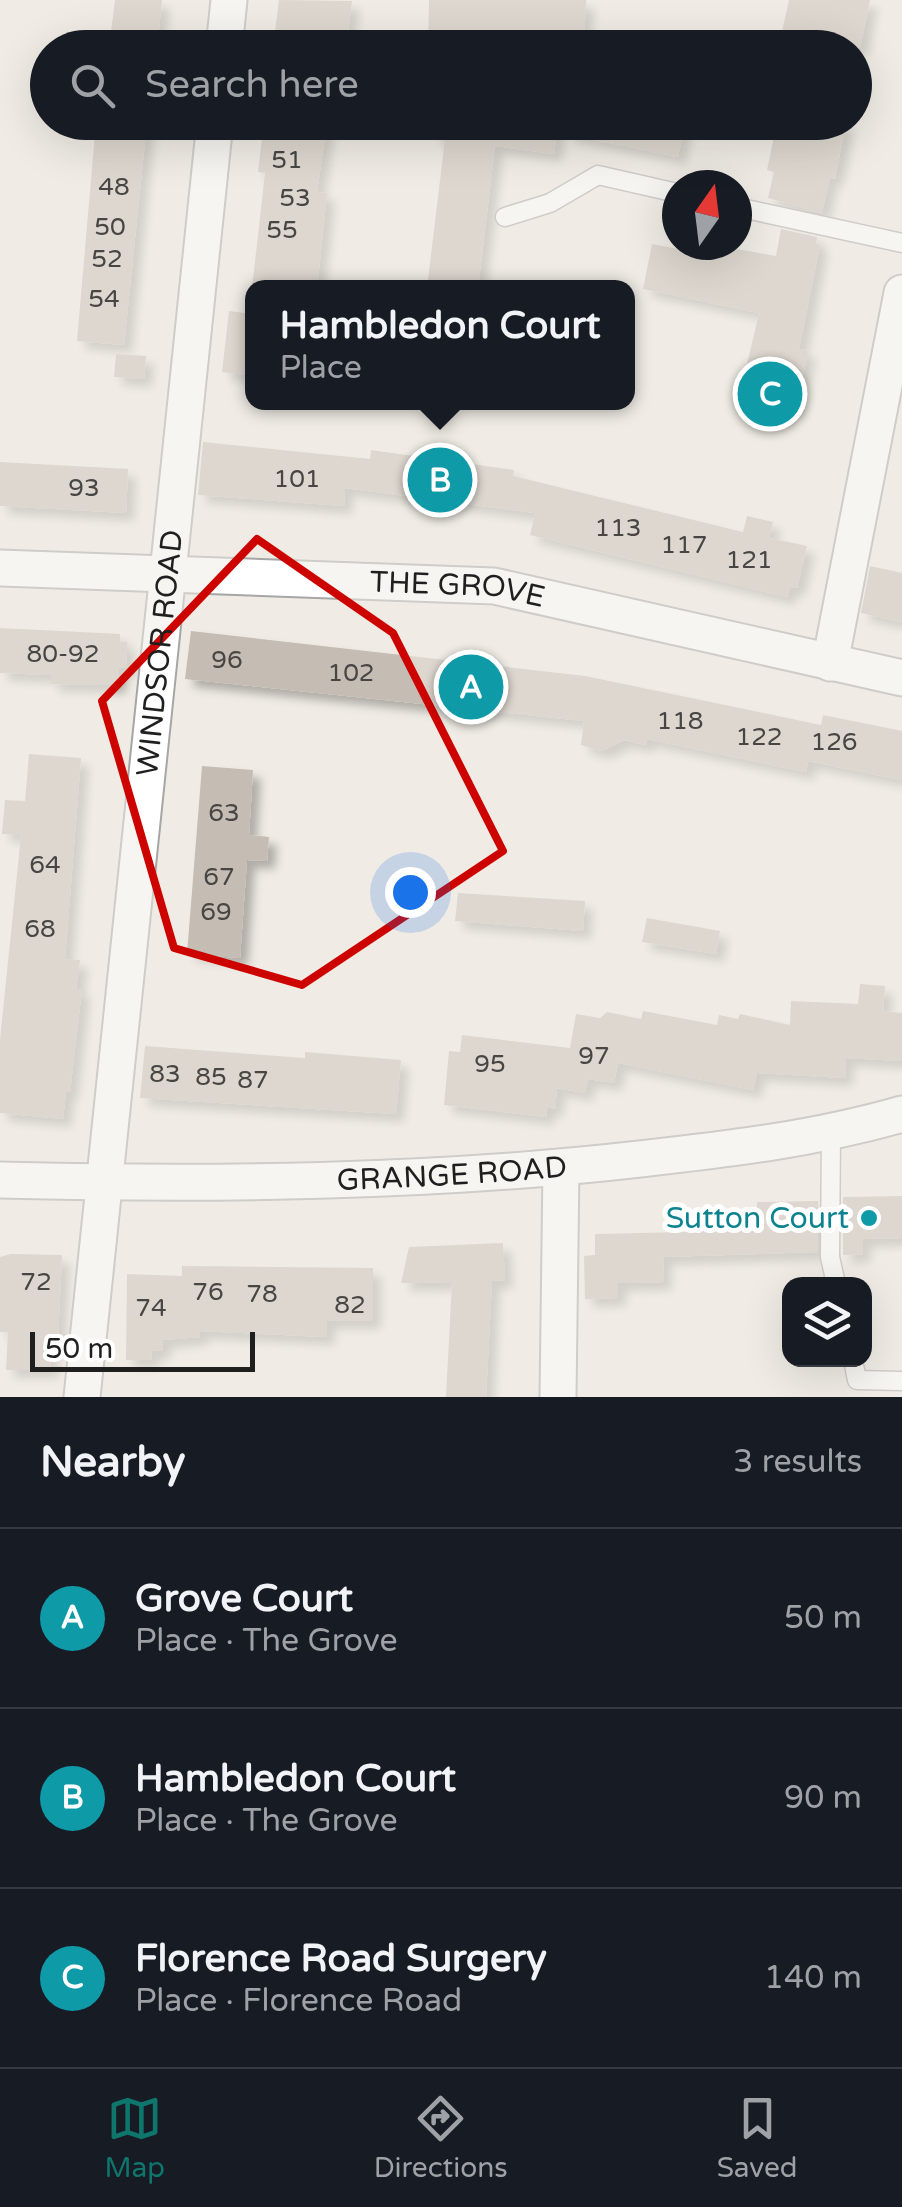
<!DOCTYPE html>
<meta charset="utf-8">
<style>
:root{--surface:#171b24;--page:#242831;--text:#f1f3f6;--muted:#9ea1a6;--line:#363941;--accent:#0f766e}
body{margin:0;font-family:"Varela Round",sans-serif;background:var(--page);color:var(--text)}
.controls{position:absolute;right:30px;bottom:30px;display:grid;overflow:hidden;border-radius:20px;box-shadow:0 10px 40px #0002}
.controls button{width:90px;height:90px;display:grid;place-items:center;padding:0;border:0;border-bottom:2px solid var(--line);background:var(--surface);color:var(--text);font:50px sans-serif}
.compass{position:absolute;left:662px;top:170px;width:90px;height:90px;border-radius:50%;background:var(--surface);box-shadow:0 10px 40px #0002;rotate:14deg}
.scale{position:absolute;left:30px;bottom:25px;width:225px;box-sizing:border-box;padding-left:10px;border:5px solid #1f1f1f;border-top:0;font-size:28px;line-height:35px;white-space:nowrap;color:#1f1f1f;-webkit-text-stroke:8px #fff;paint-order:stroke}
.you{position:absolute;left:410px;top:892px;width:35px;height:35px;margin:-25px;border:8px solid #fff;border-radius:50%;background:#1a73e8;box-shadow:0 0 0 15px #1a73e833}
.badge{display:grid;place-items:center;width:65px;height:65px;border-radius:50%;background:var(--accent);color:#fff;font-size:32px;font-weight:700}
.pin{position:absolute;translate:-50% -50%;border:5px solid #fff;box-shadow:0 2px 10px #0006}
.popup{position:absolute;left:245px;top:280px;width:390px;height:130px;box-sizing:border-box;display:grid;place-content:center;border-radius:20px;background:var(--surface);filter:drop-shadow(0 2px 8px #0005);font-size:32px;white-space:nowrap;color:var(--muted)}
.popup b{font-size:38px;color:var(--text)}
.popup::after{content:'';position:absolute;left:50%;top:100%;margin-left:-20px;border:20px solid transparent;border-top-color:var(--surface)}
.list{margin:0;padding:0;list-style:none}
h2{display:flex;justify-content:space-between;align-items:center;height:130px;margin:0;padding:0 40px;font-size:42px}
h2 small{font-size:32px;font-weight:400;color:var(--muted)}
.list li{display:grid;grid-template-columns:65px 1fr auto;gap:30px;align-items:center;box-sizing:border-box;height:180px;padding:0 40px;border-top:2px solid var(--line)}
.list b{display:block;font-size:38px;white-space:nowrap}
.list p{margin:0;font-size:32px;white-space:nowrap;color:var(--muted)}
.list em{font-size:32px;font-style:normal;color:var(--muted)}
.icon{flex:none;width:55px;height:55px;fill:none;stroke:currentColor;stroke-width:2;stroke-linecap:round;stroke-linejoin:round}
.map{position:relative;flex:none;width:902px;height:1397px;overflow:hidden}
.search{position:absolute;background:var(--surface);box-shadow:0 10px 40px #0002;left:30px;right:30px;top:30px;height:110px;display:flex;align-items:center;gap:25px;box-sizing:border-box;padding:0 35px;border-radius:55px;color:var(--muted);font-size:38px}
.sheet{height:670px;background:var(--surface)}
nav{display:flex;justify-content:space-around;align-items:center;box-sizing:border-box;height:140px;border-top:2px solid var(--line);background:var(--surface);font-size:28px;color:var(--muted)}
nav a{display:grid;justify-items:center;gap:5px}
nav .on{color:var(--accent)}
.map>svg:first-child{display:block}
.building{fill:#c5bcb4;filter:url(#shadow)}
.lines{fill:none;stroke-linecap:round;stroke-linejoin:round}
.service-casing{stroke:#a6a6a6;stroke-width:21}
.minor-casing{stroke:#a6a6a6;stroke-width:39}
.service{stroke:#fff;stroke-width:18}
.minor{stroke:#fff;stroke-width:35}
.marked{fill:none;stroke:#cd0300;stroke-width:8;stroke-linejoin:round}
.culture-dot{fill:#0f9aa8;stroke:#fff;stroke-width:4}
.labels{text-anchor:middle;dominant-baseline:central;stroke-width:10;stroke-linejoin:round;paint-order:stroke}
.number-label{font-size:25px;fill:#484644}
.street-label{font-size:30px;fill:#1f1f1f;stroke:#fff}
.culture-label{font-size:30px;fill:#0d838f;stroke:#fff;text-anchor:end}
</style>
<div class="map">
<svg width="902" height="1397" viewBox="0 0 902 1397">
<defs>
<filter id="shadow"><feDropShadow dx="8" dy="8" stdDeviation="5" flood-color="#0004"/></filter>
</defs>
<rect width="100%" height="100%" fill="#f0ece5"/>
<path class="building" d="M115,0h47l-5,48h-48z
M279,0l73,1 -6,47h-73z
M429,0h157l-2,44 -156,3z
M789,0h81l-10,48 -81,-3z
M96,122h51l-23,223 -47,-4z
M264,122h63l-10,70 10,1 -10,95h-65l13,-115 -7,-1z
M435,122h123l-4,32 -59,-8 -17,142h-51l18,-149 -11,-1z
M567,122h118l-7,35 -112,-23z
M777,122h69l-11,57 -5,-2 -8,36 -54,-15 6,-26 -7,-2z
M781,229l36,8 -1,7 4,1 -21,104 9,2 -12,59 -11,-2 -3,10 -38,-8 -6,-7 21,-90 -116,-24 9,-45 57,11 5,-10 62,11z
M229,311l23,3 -6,61 -24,-3z
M116,354l30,2 -2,23 -30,-2z
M203,442l167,17 1,-9 143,20 -1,6 230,56 4,-16 26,6 -4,16 38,8 -10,42 -7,-1 -3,10 -257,-62 5,-22 -190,-25 -1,18 -146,-11z
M0,462l128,7 -2,44 -126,-7z
M870,566l32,7v49l-41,-9z
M0,628l120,6v8h7l-1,26 -7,-1 -1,18 -67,-1v-9l-51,-2z
M191,631l394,45 236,49 2,-10 79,16v49l-94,-19 -2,11 -159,-33 -1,6 -22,-5 -22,11 -21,-6 3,-24 -399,-42z
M29,754l52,4 -16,201 15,1 -4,29h6l-12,103h-4l-3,27 -63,-6v-73l21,-205 -19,-1 3,-34 20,1z
M202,766l51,4 -4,65 20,2 -2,24 -20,-1 -7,98 -53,-4z
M458,893l127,8 -2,30 -128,-10z
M647,918l73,13 -4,23 -74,-12z
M860,984l25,2 -2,25 19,2v48l-56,-3 -1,20 -88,-5 -4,17 -135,-27 -4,20 -26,-4 -3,14 -28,-5 -2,21 -8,-2 -1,10 -102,-12 5,-54 11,1 2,-17 108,13 6,-34 24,4 7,-6 34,7 2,-8 74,14 2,-10 19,4 2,-5 50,11 1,-24 67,3z
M145,1046l160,12v-6l96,8 -5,54 -256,-16z
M902,1196v42l-39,1v15l-20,1v-58z
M818,1201v51l-155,5 1,25 -46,1v15l-33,1 -1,-43 11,-1v-21l91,-2v-21l71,1v-10z
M503,1243l2,37 -13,1 -6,116h-40l6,-115 -51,1 8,-36z
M11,1254l51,1 -4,81h-7v34h-45l2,-38h-8v-75z
M182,1266l191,2v53h-46v16l-127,-6v6l-37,3v11h-11l-1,9h-25l1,-86 55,2z"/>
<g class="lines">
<g class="service-casing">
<path id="service" d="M737,207l165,36
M505,217l45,-14 48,-28 79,18
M831,1134l-1,123 6,27
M853,1360l4,20 45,1"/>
</g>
<g class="minor-casing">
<g id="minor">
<path d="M224,48l5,-48"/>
<path id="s1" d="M0,568l494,18 408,92"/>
<path d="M830,663l72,-370"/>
<path id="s2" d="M0,1180c213,5 428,3 640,-21 89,-10 175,-20 262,-45"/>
<path id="s3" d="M82,1397l133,-1275"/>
<path d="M558,1397l3,-229"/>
</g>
</g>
<use href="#service" class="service"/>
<use href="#minor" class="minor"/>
</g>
<path d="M0 0H902V1397H0ZM257,539l136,94 110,218 -201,134 -128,-37 -72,-247z" fill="#f0ece5" fill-opacity=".55" fill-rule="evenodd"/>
<path class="marked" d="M257,539l136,94 110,218 -201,134 -128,-37 -72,-247z"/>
<circle class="culture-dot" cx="869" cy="1218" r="10"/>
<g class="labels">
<g class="number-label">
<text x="287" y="160">51</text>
<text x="114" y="187">48</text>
<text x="295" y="198">53</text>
<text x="110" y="227">50</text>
<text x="282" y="230">55</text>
<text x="107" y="259">52</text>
<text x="104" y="299">54</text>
<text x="297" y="479">101</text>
<text x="84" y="488">93</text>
<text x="618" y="528">113</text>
<text x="684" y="545">117</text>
<text x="749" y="560">121</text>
<text x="63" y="654">80-92</text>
<text x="227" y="660">96</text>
<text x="351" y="673">102</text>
<text x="680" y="721">118</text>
<text x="759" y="737">122</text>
<text x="834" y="742">126</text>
<text x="224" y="813">63</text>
<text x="45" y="865">64</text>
<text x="219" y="877">67</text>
<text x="216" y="912">69</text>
<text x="40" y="929">68</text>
<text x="594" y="1056">97</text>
<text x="490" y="1064">95</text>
<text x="165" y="1074">83</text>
<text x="211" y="1077">85</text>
<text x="253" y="1080">87</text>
<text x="36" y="1282">72</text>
<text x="208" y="1292">76</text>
<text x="262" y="1294">78</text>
<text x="350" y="1305">82</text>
<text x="151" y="1308">74</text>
</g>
<g class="street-label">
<text stroke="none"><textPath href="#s1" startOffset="458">THE GROVE</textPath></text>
<text stroke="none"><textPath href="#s3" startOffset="748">WINDSOR ROAD</textPath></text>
<text stroke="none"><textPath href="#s2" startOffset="452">GRANGE ROAD</textPath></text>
</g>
<g class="culture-label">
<text x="849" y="1218">Sutton Court</text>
</g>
</g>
</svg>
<div class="controls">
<button><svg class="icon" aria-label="layers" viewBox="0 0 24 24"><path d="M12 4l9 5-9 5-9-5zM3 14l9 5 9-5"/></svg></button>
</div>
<svg class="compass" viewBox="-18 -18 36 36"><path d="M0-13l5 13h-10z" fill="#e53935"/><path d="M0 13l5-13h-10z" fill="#9ea1a6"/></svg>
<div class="scale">50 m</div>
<div class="you"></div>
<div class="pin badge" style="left:471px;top:687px;background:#0f9aa8">A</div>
<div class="pin badge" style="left:440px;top:480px;background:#0f9aa8">B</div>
<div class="popup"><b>Hambledon Court</b>Place</div>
<div class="pin badge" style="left:770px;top:394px;background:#0f9aa8">C</div>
<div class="search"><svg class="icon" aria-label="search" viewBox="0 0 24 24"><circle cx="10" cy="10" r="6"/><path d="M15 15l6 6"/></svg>Search here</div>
</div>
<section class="sheet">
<h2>Nearby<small>3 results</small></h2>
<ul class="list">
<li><span class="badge" style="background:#0f9aa8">A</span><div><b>Grove Court</b><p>Place · The Grove</p></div><em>50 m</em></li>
<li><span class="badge" style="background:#0f9aa8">B</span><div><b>Hambledon Court</b><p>Place · The Grove</p></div><em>90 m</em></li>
<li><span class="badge" style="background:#0f9aa8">C</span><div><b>Florence Road Surgery</b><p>Place · Florence Road</p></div><em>140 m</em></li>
</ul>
</section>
<nav>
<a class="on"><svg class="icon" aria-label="map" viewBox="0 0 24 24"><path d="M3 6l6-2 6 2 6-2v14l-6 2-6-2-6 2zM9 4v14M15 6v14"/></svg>Map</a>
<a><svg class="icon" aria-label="directions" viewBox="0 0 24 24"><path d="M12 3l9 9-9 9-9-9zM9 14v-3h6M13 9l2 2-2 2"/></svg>Directions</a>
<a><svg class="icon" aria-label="saved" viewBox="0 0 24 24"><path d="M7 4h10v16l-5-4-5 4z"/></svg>Saved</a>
</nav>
